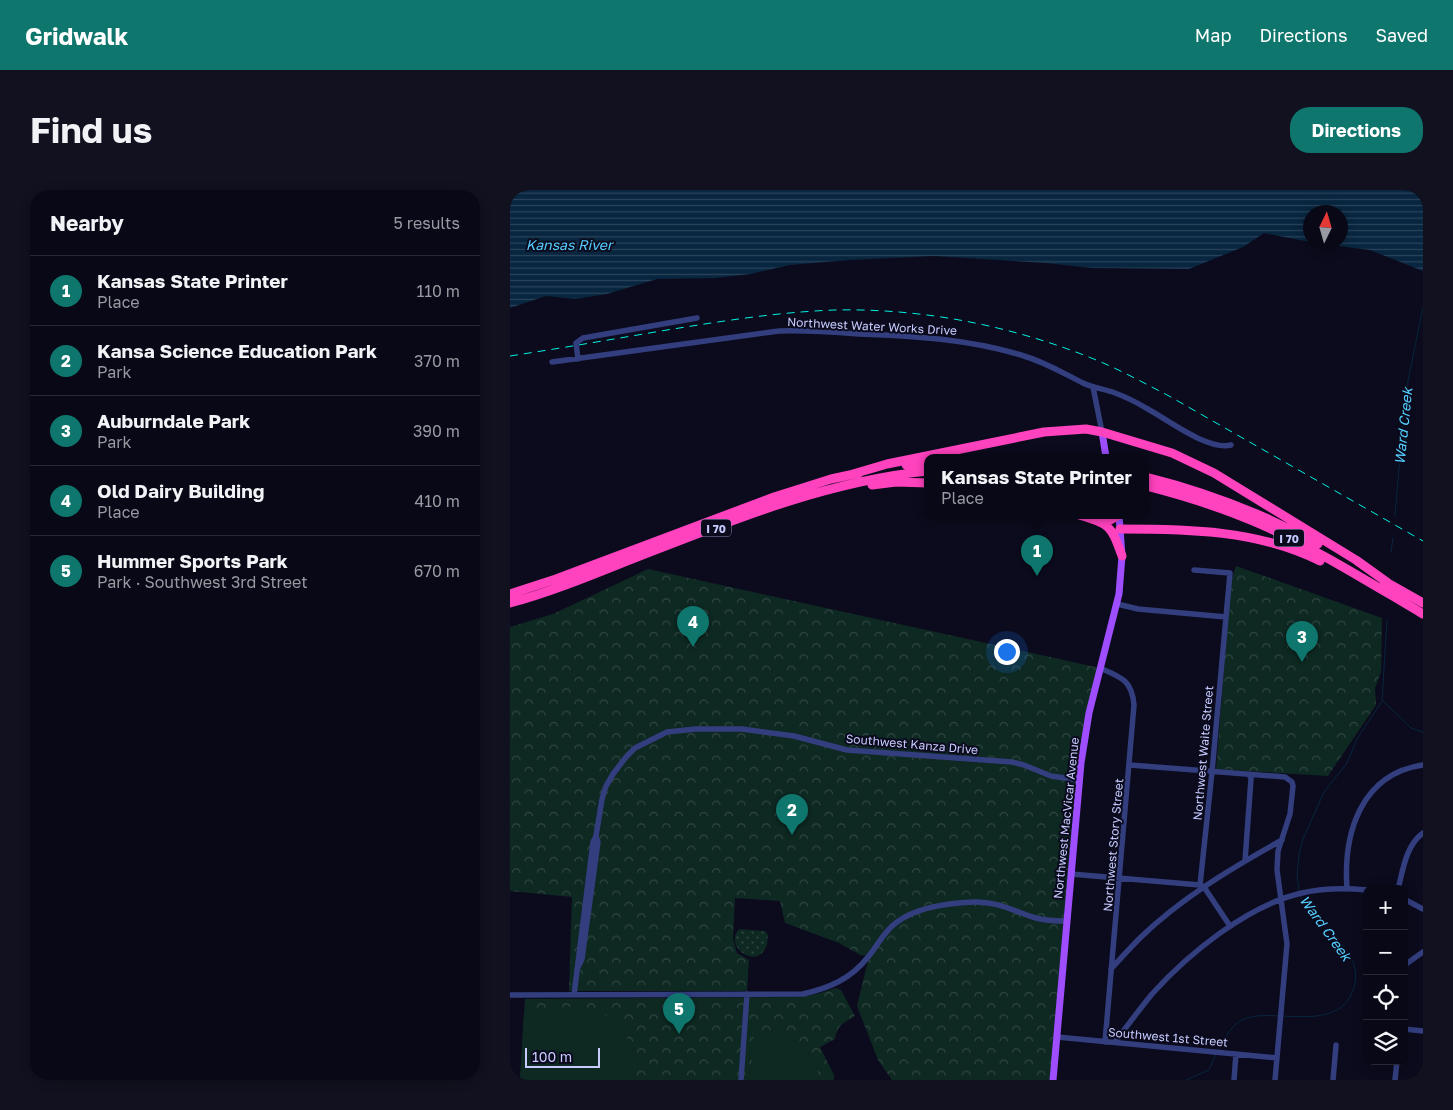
<!DOCTYPE html>
<meta charset="utf-8">
<style>
:root{--surface:#080816;--page:#11111f;--text:#f1f3f6;--muted:#989aa1;--line:#292935;--accent:#0f766e}
body{margin:0;font-family:"Golos Text",sans-serif;background:var(--page);color:var(--text)}
.controls{position:absolute;right:15px;bottom:15px;display:grid;overflow:hidden;border-radius:10px;box-shadow:0 2px 12px #0003}
.controls button{width:45px;height:45px;display:grid;place-items:center;padding:0;border:0;border-bottom:1px solid var(--line);background:var(--surface);color:var(--text);font:25px sans-serif}
.compass{position:absolute;left:793px;top:15px;width:45px;height:45px;border-radius:50%;background:var(--surface);box-shadow:0 2px 12px #0003;rotate:5deg}
.scale{position:absolute;left:15px;bottom:12px;width:75px;box-sizing:border-box;padding-left:5px;border:2px solid #c7cbff;border-top:0;font-size:14px;line-height:18px;white-space:nowrap;color:#c7cbff;-webkit-text-stroke:4px #0b0b1d;paint-order:stroke}
.you{position:absolute;left:496px;top:461px;width:18px;height:18px;margin:-12px;border:4px solid #fff;border-radius:50%;background:#1a73e8;box-shadow:0 0 0 8px #1a73e833}
.badge{display:grid;place-items:center;width:32px;height:32px;border-radius:50%;background:var(--accent);color:#fff;font-size:16px;font-weight:700}
.pin{position:absolute;translate:-50% -41px;filter:drop-shadow(0 1px 2px #0008)}
.pin::after{content:'';position:absolute;top:26px;width:18px;height:15px;background:inherit;clip-path:polygon(0 0,100% 0,50% 100%)}
.popup{position:absolute;left:414px;top:264px;width:225px;height:65px;box-sizing:border-box;display:grid;place-content:center;border-radius:10px;background:var(--surface);filter:drop-shadow(0 1px 4px #0005);font-size:16px;white-space:nowrap;color:var(--muted)}
.popup b{font-size:19px;color:var(--text)}
.popup::after{content:'';position:absolute;left:50%;top:100%;margin-left:-10px;border:10px solid transparent;border-top-color:var(--surface)}
.list{margin:0;padding:0;list-style:none}
h2{display:flex;justify-content:space-between;align-items:center;height:65px;margin:0;padding:0 20px;font-size:21px}
h2 small{font-size:16px;font-weight:400;color:var(--muted)}
.list li{display:grid;grid-template-columns:32px 1fr auto;gap:15px;align-items:center;box-sizing:border-box;height:70px;padding:0 20px;border-top:1px solid var(--line)}
.list b{display:block;font-size:19px;white-space:nowrap}
.list p{margin:0;font-size:16px;white-space:nowrap;color:var(--muted)}
.list em{font-size:16px;font-style:normal;color:var(--muted)}
.icon{flex:none;width:28px;height:28px;fill:none;stroke:currentColor;stroke-width:2;stroke-linecap:round;stroke-linejoin:round}
.map{position:relative;flex:none;width:913px;height:890px;overflow:hidden;border-radius:20px}
header{display:flex;align-items:center;gap:30px;box-sizing:border-box;height:70px;padding:0 25px;background:var(--accent);color:#fff}
header strong{font-size:24px}
nav{display:flex;gap:28px;margin-inline-start:auto;font-size:18px}
.intro{display:flex;align-items:center;justify-content:space-between;box-sizing:border-box;height:120px;padding:0 30px}
h1{margin:0;font-size:35px}
.button{padding:12px 22px;border-radius:20px;background:var(--accent);color:#fff;font-size:18px;font-weight:700}
main{display:flex;gap:30px;padding:0 30px}
aside{flex:1;background:var(--surface);border-radius:20px;box-shadow:0 2px 12px #0003}
.map>svg:first-child{display:block}
.grass{fill:url(#grass-dots)}
.park{fill:url(#park-crowns)}
.pitch{fill:#0e2822}
.water{fill:url(#water-rules)}
.lines{fill:none;stroke-linecap:round;stroke-linejoin:round}
.stream{stroke:#08263f;stroke-width:1}
.minor{stroke:#333e7f;stroke-width:5.5}
.major{stroke:#9e4eff;stroke-width:7}
.highway{stroke:#ff42be;stroke-width:9}
.rail{stroke:#00f2df;stroke-width:1;stroke-dasharray:8 6;stroke-linecap:butt}
.labels{text-anchor:middle;dominant-baseline:central;stroke-width:4;stroke-linejoin:round;paint-order:stroke}
.shield{fill:#0b0b1d;stroke:#8f91bb;stroke-width:1}
.shield-label{font-size:11px;font-weight:bold;fill:#c7cbff}
.street-label{font-size:12px;fill:#c7cbff;stroke:#0b0b1d}
.water-label{font-size:14px;font-style:italic;fill:#55ceff;stroke:#0b0b1d}
</style>
<header>
<strong>Gridwalk</strong>
<nav><a>Map</a><a>Directions</a><a>Saved</a></nav>
</header>
<div class="intro"><h1>Find us</h1><a class="button">Directions</a></div>
<main>
<aside>
<h2>Nearby<small>5 results</small></h2>
<ul class="list">
<li><span class="badge">1</span><div><b>Kansas State Printer</b><p>Place</p></div><em>110 m</em></li>
<li><span class="badge">2</span><div><b>Kansa Science Education Park</b><p>Park</p></div><em>370 m</em></li>
<li><span class="badge">3</span><div><b>Auburndale Park</b><p>Park</p></div><em>390 m</em></li>
<li><span class="badge">4</span><div><b>Old Dairy Building</b><p>Place</p></div><em>410 m</em></li>
<li><span class="badge">5</span><div><b>Hummer Sports Park</b><p>Park · Southwest 3rd Street</p></div><em>670 m</em></li>
</ul>
</aside>
<div class="map">
<svg width="913" height="890" viewBox="0 0 913 890">
<defs>
<pattern id="grass-dots" width="8" height="8" patternUnits="userSpaceOnUse" patternTransform="scale(1.25)"><rect width="8" height="8" fill="#0e2822"/><path d="M2 2h.1M6 6h.1" fill="none" stroke="#304643" stroke-width="1.8" stroke-linecap="round"/></pattern>
<pattern id="park-crowns" width="20" height="18" patternUnits="userSpaceOnUse" patternTransform="scale(1.25)"><rect width="20" height="18" fill="#0e2822"/><path d="M2 6a3 3 0 1 1 6 0M12 15a3 3 0 1 1 6 0" fill="none" stroke="#304643"/></pattern>
<pattern id="water-rules" width="6" height="5" patternUnits="userSpaceOnUse" patternTransform="scale(1.25)"><rect width="6" height="5" fill="#08263f"/><path d="M0 2.5h6" fill="none" stroke="#2a445c"/></pattern>
</defs>
<rect width="100%" height="100%" fill="#0b0b1d"/>
<path class="grass" d="M229,739l26,2 3,4c-1,4 0,9 -2,12 -9,23 -43,0 -27,-18z"/>
<path class="park" d="M726,376l146,52 -1,54 -6,16 1,17 -48,71 -112,-7 15,-188z
M138,379l452,99 -21,112 -26,300h-161l-14,-20 -21,-54 12,-50 -9,-1 -21,-12 -54,-20 -5,-22 -45,-3 -2,41 4,14 12,7 -2,31h-178l3,-94 -62,-6v-264l43,-13z
M326,798l5,2 14,26c-11,7 -18,9 -20,23l-15,8 14,28v5h-314l5,-81 274,-2 18,-3z"/>
<path class="pitch" d="M68,816c26,3 46,19 55,44 2,4 4,10 4,15 0,5 -2,10 -3,15h-114l4,-68z
M256,843c31,2 46,19 55,47h-71l4,-46z"/>
<path class="water" d="M0,0h913v81l-53,-21 -55,-7 26,-1v-30h-30l-1,30 -46,-9 -21,14 -54,22 -97,-1 -46,-5 -112,-7 -85,4 -59,5 -40,9 -35,4 -58,1 -50,15 -32,5 -29,-3 -36,12z"/>
<g class="lines">
<path class="stream" d="M885,326l10,-120 18,-89
M881,362l2,-14
M873,511l28,27 12,4
M789,701l-2,-16 2,-21 4,-15 21,-47 23,-29 10,-24 25,-38 5,-81
M773,826c22,1 54,4 67,-19 24,-46 -35,-67 -50,-102
M708,861c16,-33 26,-37 61,-35
M676,890l23,-10 7,-16"/>
<path class="minor" d="M68,169l-2,-16 7,-5 114,-20
M42,172l227,-31c27,-1 54,1 80,3 55,2 109,5 162,21 24,7 40,17 62,28 10,5 22,6 32,10 11,4 21,9 31,15 21,11 62,43 85,37
M583,197l9,45
M684,380l36,3 -18,199 -12,113
M607,414l21,5 88,8
M590,478c21,9 32,12 34,37l-29,337
M620,575l155,12 7,5 1,4 -3,28 -12,37 -1,19 10,74 -12,136
M735,671l6,-82 -2,-5
M561,684l129,11
M691,695l3,2 26,39
M837,699c-4,-56 14,-115 76,-124
M888,699c5,-19 8,-44 25,-56
M894,709l19,10
M67,779l5,-10 16,-117 -2,-6 6,-37 4,-13 7,-12 13,-17 9,-9 32,-16 29,-3h46l52,7 53,14 165,12 12,3 27,11 28,4
M601,779c9,-10 19,-21 29,-31 41,-40 92,-70 142,-98
M894,782l2,-8 17,-12
M0,805l293,-1c26,-6 48,-15 65,-37 10,-12 16,-26 29,-35 20,-15 52,-19 77,-20 24,-1 41,10 62,16 10,3 21,3 31,3
M64,805l19,-153 3,-6
M894,839l19,2
M547,847l220,21
M605,852c12,-16 24,-32 37,-48 37,-41 96,-89 150,-101 22,-5 43,-5 65,-3
M231,890l6,-86
M724,890l2,-26
M823,890l3,-35
M885,890l2,-19"/>
<path class="major" d="M592,242l4,25
M543,890l28,-317 8,-50 30,-119 3,-38 -3,-41"/>
<path class="highway" d="M396,275l22,-3
M343,284l34,-10 157,-32 42,-3 16,3 70,21 42,20 142,87 32,23
M636,287c60,15 118,37 172,67
M362,295l24,-3 32,1
M636,296c39,10 78,22 116,39 56,25 108,58 161,89
M569,325c32,9 32,11 43,41
M590,331l10,-1 9,-5
M610,339c68,0 138,1 200,32
M874,391l39,22
M0,404l46,-15 218,-82 57,-18 28,-6
M0,413c37,-10 72,-24 107,-38 101,-39 202,-83 311,-94"/>
<path class="rail" d="M0,166c52,-8 104,-17 157,-26 56,-9 111,-18 168,-20 90,-2 183,17 266,52 23,10 45,22 68,34l254,145"/>
</g>
<g class="labels">
<g class="shield">
<rect x="191" y="329.5" width="30" height="17" rx="4"/>
<rect x="764" y="339.5" width="30" height="17" rx="4"/>
</g>
<g class="shield-label">
<text x="206" y="338">I 70</text>
<text x="779" y="348">I 70</text>
</g>
<g class="street-label">
<text transform="translate(362 136) rotate(3)">Northwest Water Works Drive</text>
<text transform="translate(402 554) rotate(5)">Southwest Kanza Drive</text>
<text transform="translate(693 563) rotate(-85)">Northwest Waite Street</text>
<text transform="translate(556 628) rotate(-84)">Northwest MacVicar Avenue</text>
<text transform="translate(603 655) rotate(-85)">Northwest Story Street</text>
<text transform="translate(658 847) rotate(5)">Southwest 1st Street</text>
</g>
<g class="water-label">
<text x="59" y="54">Kansas River</text>
<text transform="translate(893 236) rotate(-84)">Ward Creek</text>
<text transform="translate(816 738) rotate(54)">Ward Creek</text>
</g>
</g>
</svg>
<div class="controls">
<button>+</button>
<button>−</button>
<button><svg class="icon" aria-label="locate" viewBox="0 0 24 24"><circle cx="12" cy="12" r="6"/><path d="M12 2v4M12 18v4M2 12h4M18 12h4"/></svg></button>
<button><svg class="icon" aria-label="layers" viewBox="0 0 24 24"><path d="M12 4l9 5-9 5-9-5zM3 14l9 5 9-5"/></svg></button>
</div>
<svg class="compass" viewBox="-18 -18 36 36"><path d="M0-13l5 13h-10z" fill="#e53935"/><path d="M0 13l5-13h-10z" fill="#989aa1"/></svg>
<div class="scale">100 m</div>
<div class="you"></div>
<div class="pin badge" style="left:527px;top:386px">1</div>
<div class="popup"><b>Kansas State Printer</b>Place</div>
<div class="pin badge" style="left:282px;top:645px">2</div>
<div class="pin badge" style="left:792px;top:472px">3</div>
<div class="pin badge" style="left:183px;top:457px">4</div>
<div class="pin badge" style="left:169px;top:844px">5</div>
</div>
</main>
